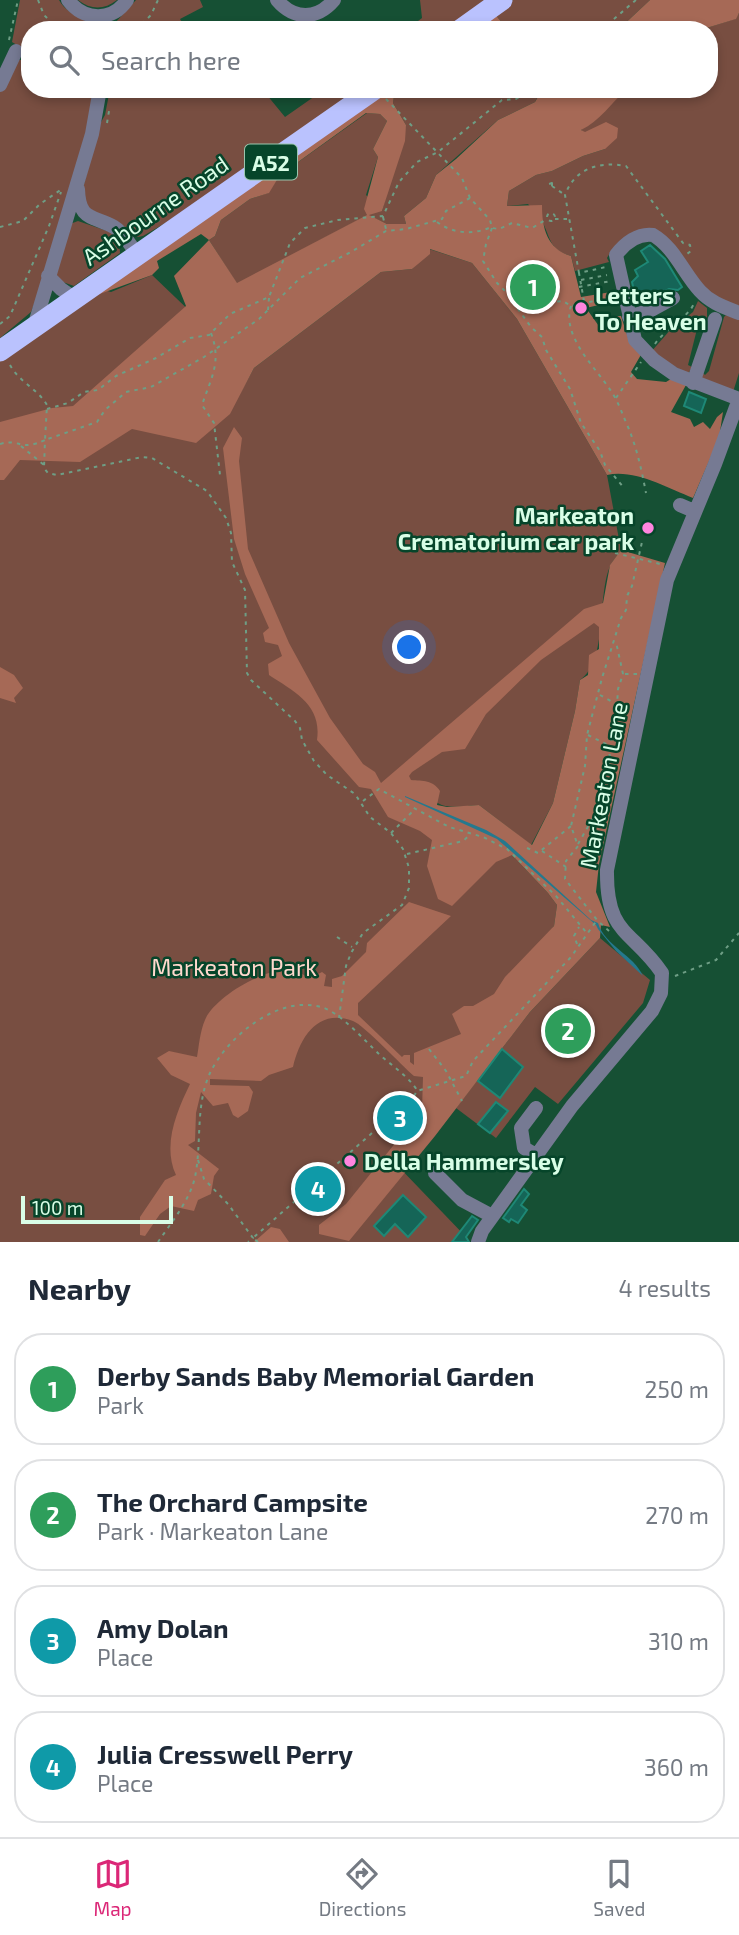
<!DOCTYPE html>
<meta charset="utf-8">
<style>
:root{--surface:#fff;--page:#f6f6f7;--text:#1f2937;--muted:#747a83;--line:#e0e1e3;--accent:#db2777}
body{margin:0;font-family:"Exo 2",sans-serif;background:var(--page);color:var(--text)}
.scale{position:absolute;left:21px;bottom:18px;width:152px;box-sizing:border-box;padding-left:7px;border:4px solid #d9fee7;border-top:0;font-size:19px;line-height:24px;white-space:nowrap;color:#d9fee7;-webkit-text-stroke:5px #06452a;paint-order:stroke}
.you{position:absolute;left:410px;top:648px;width:24px;height:24px;margin:-18px;border:5px solid #fff;border-radius:50%;background:#1a73e8;box-shadow:0 0 0 10px #1a73e833}
.badge{display:grid;place-items:center;width:46px;height:46px;border-radius:50%;background:var(--accent);color:#fff;font-size:23px;font-weight:700}
.pin{position:absolute;translate:-50% -50%;border:4px solid #fff;box-shadow:0 2px 7px #0006}
.list{margin:0;padding:0;list-style:none}
h2{display:flex;justify-content:space-between;align-items:center;height:91px;margin:0;padding:0 28px;font-size:30px}
h2 small{font-size:23px;font-weight:400;color:var(--muted)}
.list li{display:grid;grid-template-columns:46px 1fr auto;gap:21px;align-items:center;box-sizing:border-box;height:112px;margin:0 14px 14px;padding:0 14px;border:2px solid var(--line);border-radius:28px}
.list b{display:block;font-size:26px;white-space:nowrap}
.list p{margin:0;font-size:23px;white-space:nowrap;color:var(--muted)}
.list em{font-size:23px;font-style:normal;color:var(--muted)}
.icon{flex:none;width:38px;height:38px;fill:none;stroke:currentColor;stroke-width:2;stroke-linecap:round;stroke-linejoin:round}
.map{position:relative;flex:none;width:739px;height:1242px;overflow:hidden}
.search{position:absolute;background:var(--surface);box-shadow:0 4px 10px #0003;left:21px;right:21px;top:21px;height:77px;display:flex;align-items:center;gap:18px;box-sizing:border-box;padding:0 24px;border-radius:28px;color:var(--muted);font-size:26px}
.sheet{height:595px;background:var(--surface)}
nav{display:flex;justify-content:space-around;align-items:center;box-sizing:border-box;height:98px;border-top:2px solid var(--line);background:var(--surface);font-size:19px;color:var(--muted)}
nav a{display:grid;justify-items:center;gap:4px}
nav .on{color:var(--accent)}
.map>svg:first-child{display:block}
.green{fill:#784e41}
.forest{fill:#a66956;fill-rule:evenodd}
.water{fill:#25798e}
.building{fill:#156557;stroke:#1e8876;stroke-width:2}
.lines{fill:none;stroke-linecap:round;stroke-linejoin:round}
.path{stroke:#6e9e85;stroke-width:2;stroke-dasharray:3.5 5;stroke-linecap:butt}
.minor{stroke:#767a93;stroke-width:14}
.highway{stroke:#bac2fe;stroke-width:21}
.poi-dot{fill:#ff85df;stroke:#06452a;stroke-width:2.5}
.labels{text-anchor:middle;dominant-baseline:central;stroke-width:5;stroke-linejoin:round;paint-order:stroke}
.shield{fill:#06452a;stroke:#9ac6ae;stroke-width:2}
.shield-label{font-size:21px;font-weight:bold;fill:#d9fee7}
.street-label{font-size:23px;fill:#d9fee7;stroke:#06452a}
.poi-label{font-size:23px;font-weight:bold;fill:#d9fee7;stroke:#06452a;text-anchor:start}
.park-label{font-size:23px;fill:#ffd9cd;stroke:#06452a}
</style>
<div class="map">
<svg width="739" height="1242" viewBox="0 0 739 1242">
<rect width="100%" height="100%" fill="#165034"/>
<path class="green" d="M20,0h39c11,18 26,16 38,30h-67v23l-18,-11z
M78,0h39c-13,10 -26,10 -39,0z
M136,0h64l3,7 -23,12 7,11h-75l3,-7z
M420,0h66l-42,30h-38l16,-12z
M513,0h137l-32,30h-110l-14,-17z
M739,13v296l-26,-11 -54,-65 -48,18 -4,7 2,4 -34,9 -4,-15c-21,-6 -20,-16 -28,-33 -3,-7 -10,-13 -15,-19l-21,2 2,-15 27,-16 16,-4 31,-15 22,-7 -24,-19 46,-41h82v-59h-9l35,-11z
M30,56v33h63l-4,35 -51,170 -7,18 -31,26v-247l18,-31h10z
M110,89h152l23,28 40,-28h34l-192,133 -24,14 -5,1 -46,-23 -11,-19 19,-71 5,-9z
M395,89h125l19,5 -4,8 -37,18 -62,55 -10,23 -22,18 2,8h-19l-19,-9 -131,69 -28,-44 6,-4 6,-16 29,-21 18,-6 12,-18 87,-62 13,1 7,7 -14,28 5,8 -12,38 16,16 24,-86 -13,-22z
M78,221l35,12 6,7 1,13 -46,33 -14,-5 -5,-9 15,-48z
M429,249l43,14 45,56 90,156 14,75c-3,5 -7,9 -10,14 -15,31 -2,96 -31,116l-5,31 -22,92 -22,42 -52,-40c-41,3 -37,5 -66,-25l52,54 47,21 36,38 9,12 -3,21 -159,237 73,76 -3,3h-465v-884l100,-69 11,3 41,-17 46,44 38,82 18,-33 127,-96 31,-3z
M698,301l9,7v10l-4,12 -6,-1 -9,36 4,2 -4,7 -38,-21 22,-25 21,-16z
M726,315l13,4v54l-6,19 -32,-11v-10l4,4 4,-4 15,-54z
M600,938l50,42 -7,23 -85,101 -23,-17 -39,51 -40,-30 74,-96z"/>
<path class="forest" d="M650,0h89v13l-3,6 -36,11h-82z
M494,13l14,17h-38z
M388,89h7l-2,14 13,22 -1,16 -23,70 -13,4 18,9h19l-2,-8 22,-18 10,-23 20,-16 42,-39 37,-18 4,-7 -19,-6h107c-16,14 -27,32 -46,41l4,2 21,-10 12,6 -1,10 -12,11 -22,7 -31,15 -16,4 -27,16 -2,15 35,-1c0,23 5,44 29,51l10,41 36,-6 3,9 -34,8 15,21 13,-2v-11h7l8,25 13,12 -11,19 6,7 29,3 5,-3 15,6 -15,27 19,7 4,8 9,-5 7,7 7,-12 6,-5 -4,26 -26,60c-26,-10 -58,-29 -86,-23l-90,-156 -45,-56 -42,-14v5l-18,15 -31,3 -127,96 -24,46 -34,29 -64,-14 -52,33 -60,-2 -16,20h-4v-58l52,-14 21,-2 113,-100 -12,-30 35,-36 -8,-6 -44,27 2,7 -7,7 -55,20 3,-6zM366,113l14,1 7,7 -14,28 5,8 -14,52 3,6 -130,68 -28,-43 6,-4 6,-16 29,-21 19,-6 11,-18z
M234,427l8,11 -3,23 9,88 41,94 41,75 33,46 12,8 6,11 203,-174 19,-6 7,-38 11,-15 44,13 -66,301 -3,28 14,35 -9,-2 -1,13 -70,74 -95,124 -86,105 -30,-7v-9l27,-21 76,-94 1,-33 -9,-1c-12,-10 -50,-51 -61,-55 -35,-13 -53,16 -60,46l-24,8 -8,6 -51,-2v6l39,1 4,6 -5,19 -10,7 -5,-3 -5,-12 -15,3 -12,-14 -5,21 -1,28 -7,4 31,24 -5,7 -3,18 -13,6 -4,11 -23,-5 -11,8 -15,22 -5,-1v-18l25,-37 11,-5c-14,-30 1,-64 14,-91l-19,-9 -14,-17 12,-7 28,6c2,-11 3,-26 8,-37 9,-23 66,-57 91,-49 4,1 9,5 14,7l12,-6 4,3 -2,11 8,1v-8l10,-3 24,-24 1,-9 42,-41 42,14 -93,87v12l44,42 2,-2h6v7l4,3v-12l47,-19 -9,-20 12,-8h9l21,-12 11,-17 49,-51 3,-21 -9,-12 -36,-38 -16,7 -44,44 -14,-7 -11,-33 5,-26 -12,-9 -32,-14 -17,-28 -12,-2 -42,-47c5,-35 -22,-48 -48,-65l-1,-11 14,-8 -4,-11 -13,-3 -2,-9 6,-5 -24,-54 -11,-35 -11,-91zM594,623l5,4v22l-10,6 -1,20 -8,5 -5,31 -22,92 -21,42 -53,-40 -32,2 -10,-2 3,-14c-7,-11 -17,-10 -29,-11l-2,-4 3,-4 30,-20 23,-3 21,-35 55,-54z
M0,667l14,8 9,13 -9,10 2,5 -16,-5z
M271,1227l9,2 9,13h-35z"/>
<path class="water" d="M405,796l81,34 19,11 86,79 7,3c7,23 36,32 45,53l-27,-25 -18,-22 -2,-4 -99,-86 -92,-42z"/>
<path class="building" d="M650,245l15,14 17,28 -4,3 -9,-1 -32,15 -5,-22 6,-6 -3,-6 13,-8 -7,-11z
M689,392l17,7 -5,14 -17,-7z
M502,1049l21,18 -23,31 -22,-17z
M496,1102l12,9 -18,22 -12,-9z
M524,1189l5,5 -8,11 6,5 -9,13 -7,-4 -2,3 -6,-4z
M403,1195l23,22 -18,20 -13,-13 -11,12 -10,-10z
M472,1216l6,4 -12,17 3,5h-17z"/>
<g class="lines">
<path class="path" d="M38,0l6,15 15,15
M136,30l15,-15 7,-15
M601,30l35,-30
M9,40l9,-40
M386,99l76,79 8,20 20,22 2,8 7,1 13,-6 20,5 15,-9
M107,123l2,-12
M552,183v3l-2,1 -1,-3z
M552,186l13,9
M547 217a4 4 0 1 1 8 0a4 4 0 1 1-8 0Z
M383,217l3,12
M555,219h12
M437,222c16,12 37,13 54,5
M132,226l28,-6
M0,227l23,-6 17,-17 22,-15
M492,228l-6,16 -3,17 14,22 8,8 26,36 11,10 4,13 24,39 11,34 19,28 5,14 19,23
M579,273l-14,-78c10,-27 35,-34 61,-29l57,77 7,2 1,6 -4,3
M581,280l26,-5
M532,284l2,7 15,11 14,-1 8,5 42,-9
M579,287l32,-6
M584,301l-5,-28 27,-6
M571,306c-10,30 25,62 40,85 6,9 10,19 14,29 11,24 16,47 21,73
M268,310l1,-12
M0,324l10,-8 39,-90 12,-34
M211,333c11,29 0,45 -9,72l12,18 6,52
M655,344c9,-14 35,-28 39,-41
M10,365c9,17 27,23 37,40l-2,35 52,-18 8,-12 21,-18 25,-5 53,-30 55,-38 41,-41 51,-26 35,-21 20,-2 36,-10 4,-8 24,-13
M616,398l25,-36
M47,409l21,-6 16,-11 14,-2 18,-14 40,-18 34,-20 19,-3 21,-21 39,-17 21,-54 15,-15 33,-8 45,-4 16,-34 18,-20 21,-10 64,-52 14,-1 16,-10
M0,444c20,-6 20,8 45,-4l-1,28 4,5 9,2 85,-18 10,1 55,33 19,27 5,15 1,29 13,28 2,83 4,7 44,41 5,7 2,12 12,21 13,14 28,19 15,23 21,16 12,16 6,19v20l-7,17 -39,28 -12,20 -5,13 -7,52
M21,446l23,19
M615,553l45,11
M625,674h12
M600,695l16,9
M588,735l20,10
M363,801l16,-12 70,38 34,10 24,12 49,47 30,36
M391,833l23,-23
M578,844l19,-33 8,-20 4,-24 1,-21 6,-25 2,-32 5,-15 -7,-32
M527,848l11,5 33,-27
M542,851l24,16
M407,854l56,-13 8,-7
M609,931l-12,-11 -32,-41 1,-18 12,-15 -7,-20 14,-60 2,-31 15,-57 19,-60 5,-8 1,-14 5,-10 10,-44
M337,937l15,10
M577,944l-3,-8 5,-9
M675,976l41,-16 23,-27
M429,1049l17,22 16,30
M198,1160l6,19 24,25 25,34 -5,4
M158,1242c13,-19 32,-42 37,-65 7,-34 0,-71 15,-104 18,-37 68,-78 111,-66 19,5 43,33 58,47 13,12 28,21 38,36
M258,1242l-5,-4 161,-142 3,-5 49,-15 7,-15 98,-104 26,-37"/>
<path class="minor" d="M68,0c16,21 44,22 59,0
M277,0c17,20 40,20 57,0
M0,85l16,-34
M78,189c1,32 14,26 36,38 9,5 17,19 23,27
M48,276l13,13 13,9
M629,317l22,-7 22,-12
M34,327l58,-193 8,-45
M693,383l22,-64
M739,399l-65,-25 -20,-14 -19,-20 -19,-85c9,-12 22,-22 37,-20 21,12 31,39 47,56 11,12 24,16 39,22
M680,505l14,6
M536,1155l-12,-7 -3,-20 15,-20
M435,1173l27,27 30,16
M478,1242l4,-11 90,-125 80,-95 9,-18 1,-20c-30,-44 -56,-37 -55,-103l60,-290 48,-116 24,-65"/>
<path class="highway" d="M460,30l42,-30
M0,351l375,-262"/>
</g>
<g class="poi-dot">
<circle cx="581" cy="308" r="7"/>
<circle cx="648" cy="528" r="7"/>
<circle cx="350" cy="1161" r="7"/>
</g>
<g class="labels">
<rect class="shield" x="245" y="144.5" width="52" height="35" rx="5"/>
<g class="shield-label">
<text x="271" y="162">A52</text>
</g>
<g class="street-label">
<text transform="translate(155 210) rotate(-35)">Ashbourne Road</text>
<text transform="translate(603 785) rotate(-79)">Markeaton Lane</text>
</g>
<g class="poi-label">
<text x="595" y="295">Letters<tspan x="595" dy="26">To Heaven</tspan></text>
<text x="634" y="515" text-anchor="end">Markeaton<tspan x="634" dy="26">Crematorium car park</tspan></text>
<text x="364" y="1161">Della Hammersley</text>
</g>
<g class="park-label">
<text x="234" y="967">Markeaton Park</text>
</g>
</g>
</svg>
<div class="scale">100 m</div>
<div class="you"></div>
<div class="pin badge" style="left:533px;top:287px;background:#2e9e5b">1</div>
<div class="pin badge" style="left:568px;top:1031px;background:#2e9e5b">2</div>
<div class="pin badge" style="left:400px;top:1118px;background:#0f9aa8">3</div>
<div class="pin badge" style="left:318px;top:1189px;background:#0f9aa8">4</div>
<div class="search"><svg class="icon" aria-label="search" viewBox="0 0 24 24"><circle cx="10" cy="10" r="6"/><path d="M15 15l6 6"/></svg>Search here</div>
</div>
<section class="sheet">
<h2>Nearby<small>4 results</small></h2>
<ul class="list">
<li><span class="badge" style="background:#2e9e5b">1</span><div><b>Derby Sands Baby Memorial Garden</b><p>Park</p></div><em>250 m</em></li>
<li><span class="badge" style="background:#2e9e5b">2</span><div><b>The Orchard Campsite</b><p>Park · Markeaton Lane</p></div><em>270 m</em></li>
<li><span class="badge" style="background:#0f9aa8">3</span><div><b>Amy Dolan</b><p>Place</p></div><em>310 m</em></li>
<li><span class="badge" style="background:#0f9aa8">4</span><div><b>Julia Cresswell Perry</b><p>Place</p></div><em>360 m</em></li>
</ul>
</section>
<nav>
<a class="on"><svg class="icon" aria-label="map" viewBox="0 0 24 24"><path d="M3 6l6-2 6 2 6-2v14l-6 2-6-2-6 2zM9 4v14M15 6v14"/></svg>Map</a>
<a><svg class="icon" aria-label="directions" viewBox="0 0 24 24"><path d="M12 3l9 9-9 9-9-9zM9 14v-3h6M13 9l2 2-2 2"/></svg>Directions</a>
<a><svg class="icon" aria-label="saved" viewBox="0 0 24 24"><path d="M7 4h10v16l-5-4-5 4z"/></svg>Saved</a>
</nav>
